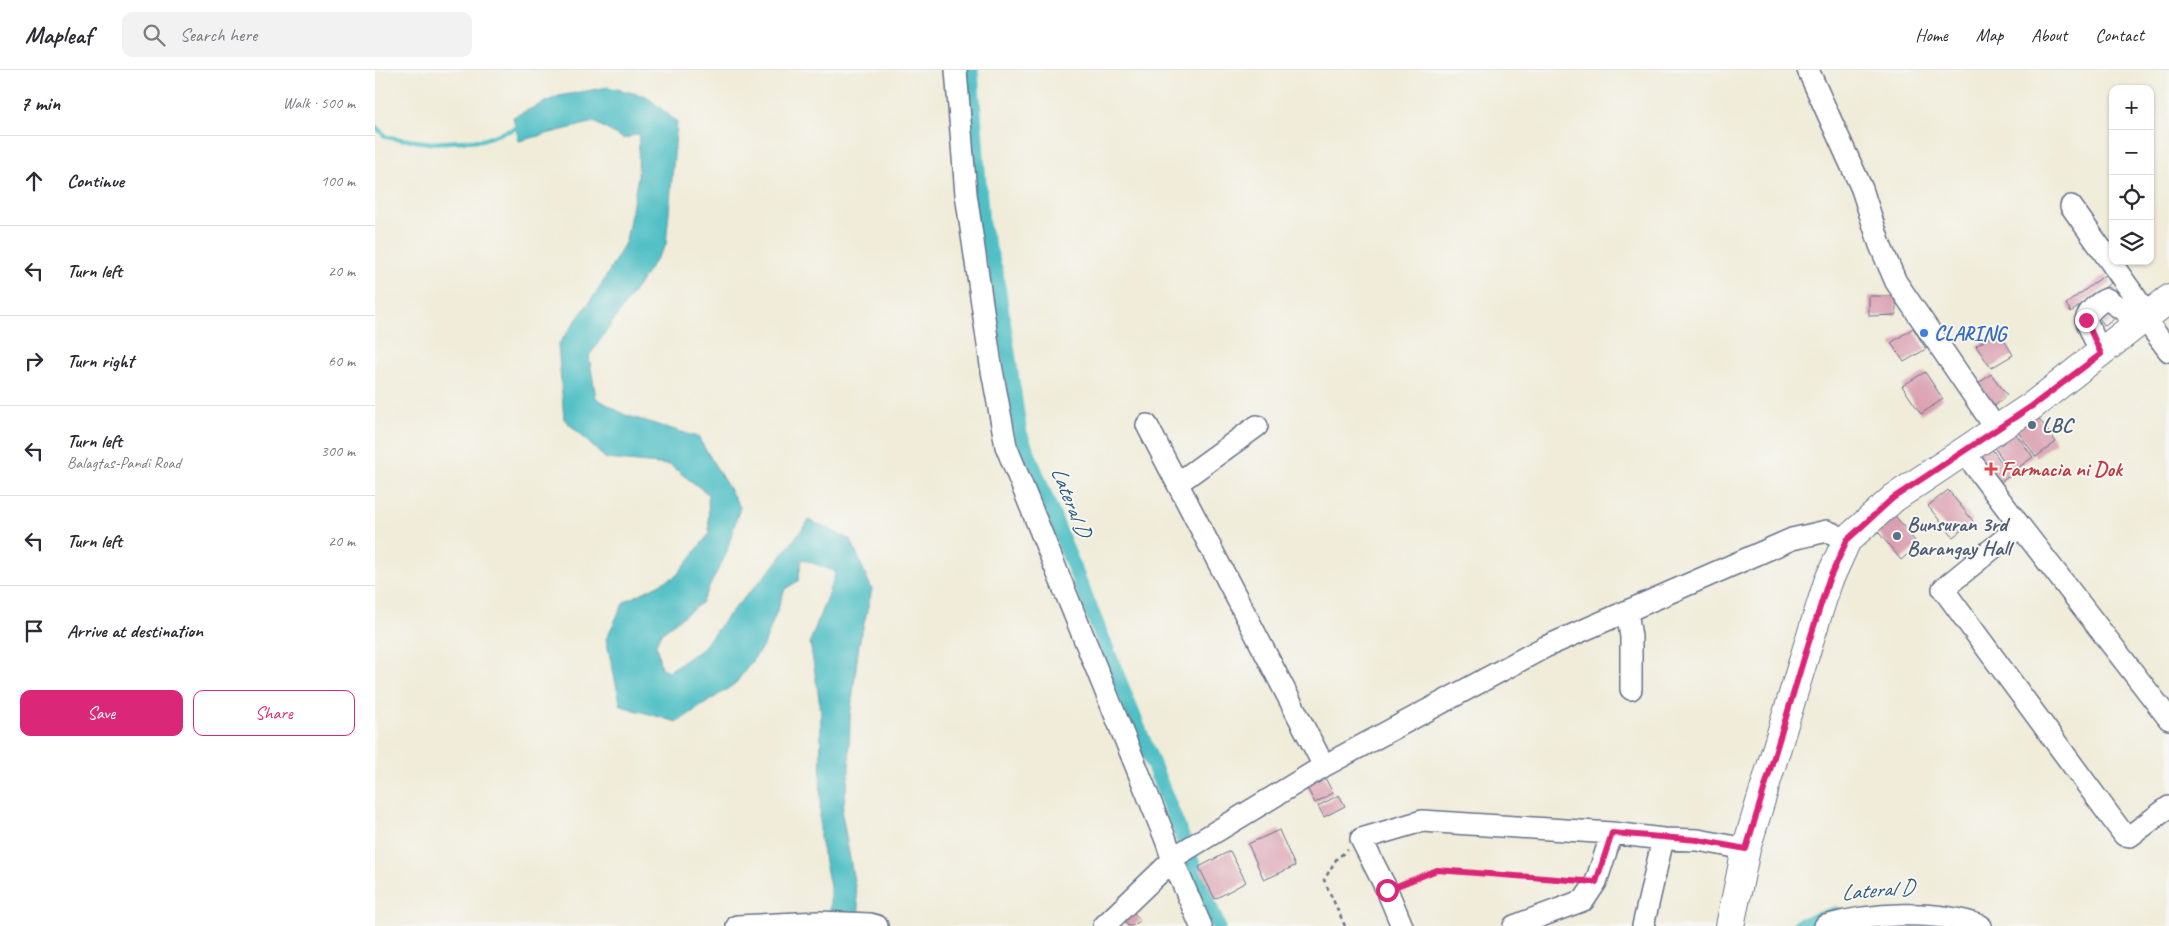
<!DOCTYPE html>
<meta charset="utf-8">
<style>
:root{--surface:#fff;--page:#f2f2f3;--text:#2b2b33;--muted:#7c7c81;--line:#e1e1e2;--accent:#db2777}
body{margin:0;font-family:Caveat,sans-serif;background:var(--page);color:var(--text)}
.controls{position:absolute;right:15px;top:15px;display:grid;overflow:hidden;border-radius:10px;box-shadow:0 1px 4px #0004}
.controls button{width:45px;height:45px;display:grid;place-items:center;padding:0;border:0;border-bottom:1px solid var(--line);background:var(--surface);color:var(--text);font:25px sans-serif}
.stop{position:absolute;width:15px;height:15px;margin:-11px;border:4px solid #db2777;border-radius:50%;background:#fff}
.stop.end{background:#db2777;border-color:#fff;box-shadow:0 1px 5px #0008}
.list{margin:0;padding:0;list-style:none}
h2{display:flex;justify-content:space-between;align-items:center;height:65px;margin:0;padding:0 20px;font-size:21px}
h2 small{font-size:16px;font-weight:400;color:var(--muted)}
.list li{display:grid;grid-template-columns:32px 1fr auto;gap:15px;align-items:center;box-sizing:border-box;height:90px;padding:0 20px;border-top:1px solid var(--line)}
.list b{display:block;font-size:19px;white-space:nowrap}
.list p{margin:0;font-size:16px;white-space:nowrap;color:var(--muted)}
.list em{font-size:16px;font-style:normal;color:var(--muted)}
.actions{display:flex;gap:10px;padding:15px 20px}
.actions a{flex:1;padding:11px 0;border:1px solid var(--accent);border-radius:10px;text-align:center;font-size:18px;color:var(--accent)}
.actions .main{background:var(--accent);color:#fff}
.icon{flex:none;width:28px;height:28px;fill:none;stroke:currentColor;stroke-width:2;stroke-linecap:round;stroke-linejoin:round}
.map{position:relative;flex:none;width:1794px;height:856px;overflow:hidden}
header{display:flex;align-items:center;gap:30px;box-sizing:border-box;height:70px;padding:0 25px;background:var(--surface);border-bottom:1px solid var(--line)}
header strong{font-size:24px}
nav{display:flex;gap:28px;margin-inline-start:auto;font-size:18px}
.search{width:350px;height:45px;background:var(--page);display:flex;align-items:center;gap:12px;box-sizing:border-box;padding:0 18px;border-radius:10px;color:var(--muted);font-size:19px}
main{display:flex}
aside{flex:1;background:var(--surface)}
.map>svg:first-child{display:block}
.water{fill:#50bfc5;stroke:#367792}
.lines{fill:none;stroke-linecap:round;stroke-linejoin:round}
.stream{stroke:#50bfc5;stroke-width:4.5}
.canal{stroke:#50bfc5;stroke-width:15}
.building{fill:#daa0b1}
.minor-casing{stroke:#667189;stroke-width:24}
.major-casing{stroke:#667189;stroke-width:30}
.path{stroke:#667189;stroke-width:2.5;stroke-dasharray:4 4;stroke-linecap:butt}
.minor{stroke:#fff;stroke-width:21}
.major{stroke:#fff;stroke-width:28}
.route{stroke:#db2777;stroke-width:6}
.shop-dot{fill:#3f7fe0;stroke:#f6f6f2;stroke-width:2}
.service-dot{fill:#5c6f8a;stroke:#f6f6f2;stroke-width:2}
.health-dot{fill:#e0444e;stroke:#f6f6f2;stroke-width:2}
.labels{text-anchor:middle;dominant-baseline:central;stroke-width:4;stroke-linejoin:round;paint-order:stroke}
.shop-label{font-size:21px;font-weight:bold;fill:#366cbe;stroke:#f6f6f2;text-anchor:start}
.service-label{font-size:21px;font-weight:bold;fill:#4e5e75;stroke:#f6f6f2;text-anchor:start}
.health-label{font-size:21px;font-weight:bold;fill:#be3a42;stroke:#f6f6f2;text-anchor:start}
.water-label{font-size:22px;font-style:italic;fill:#2b5a7d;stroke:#f6f6f2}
</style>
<header>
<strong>Mapleaf</strong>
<div class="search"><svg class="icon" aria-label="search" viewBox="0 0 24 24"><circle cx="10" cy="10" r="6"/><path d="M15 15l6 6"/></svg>Search here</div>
<nav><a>Home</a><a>Map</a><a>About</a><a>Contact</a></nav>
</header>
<main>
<aside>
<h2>7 min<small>Walk · 500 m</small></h2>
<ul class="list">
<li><svg class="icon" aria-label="ahead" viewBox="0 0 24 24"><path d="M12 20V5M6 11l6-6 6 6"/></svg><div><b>Continue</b></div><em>100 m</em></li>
<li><svg class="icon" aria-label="left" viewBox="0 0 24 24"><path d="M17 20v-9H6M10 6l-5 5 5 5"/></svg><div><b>Turn left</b></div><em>20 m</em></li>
<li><svg class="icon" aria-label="right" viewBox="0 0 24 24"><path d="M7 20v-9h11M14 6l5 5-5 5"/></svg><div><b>Turn right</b></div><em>60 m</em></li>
<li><svg class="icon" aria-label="left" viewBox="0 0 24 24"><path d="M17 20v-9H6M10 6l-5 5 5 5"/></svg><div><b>Turn left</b><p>Balagtas-Pandi Road</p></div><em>300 m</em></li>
<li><svg class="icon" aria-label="left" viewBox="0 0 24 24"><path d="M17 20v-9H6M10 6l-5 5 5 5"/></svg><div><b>Turn left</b></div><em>20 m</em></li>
<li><svg class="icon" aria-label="arrive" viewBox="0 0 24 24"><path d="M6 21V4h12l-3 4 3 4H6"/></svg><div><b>Arrive at destination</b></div></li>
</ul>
<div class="actions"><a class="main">Save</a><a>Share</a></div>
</aside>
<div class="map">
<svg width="1794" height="856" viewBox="0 0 1794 856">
<rect width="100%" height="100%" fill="#f6f6f2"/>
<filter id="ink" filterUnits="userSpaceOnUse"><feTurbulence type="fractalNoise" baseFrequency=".02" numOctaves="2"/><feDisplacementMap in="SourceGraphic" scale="10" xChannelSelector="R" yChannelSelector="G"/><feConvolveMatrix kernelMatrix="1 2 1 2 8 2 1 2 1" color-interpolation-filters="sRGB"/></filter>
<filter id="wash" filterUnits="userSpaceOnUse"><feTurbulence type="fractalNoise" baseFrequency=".0096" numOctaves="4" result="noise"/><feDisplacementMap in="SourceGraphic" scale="20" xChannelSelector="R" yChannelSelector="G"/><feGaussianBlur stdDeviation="1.12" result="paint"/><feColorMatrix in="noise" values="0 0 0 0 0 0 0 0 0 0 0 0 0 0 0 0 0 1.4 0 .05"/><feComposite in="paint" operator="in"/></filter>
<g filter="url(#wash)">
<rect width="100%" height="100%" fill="#f0ecd9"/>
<path class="water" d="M233,17l38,9 31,26 -11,123 -77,111 7,42 29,17 73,22 42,70 -14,47 -25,49 -40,30 -5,11 5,24 8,3 33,-22 26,-34 46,-49 35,-46 42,20 21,50 -13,54 -9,73 -1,55 -7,42 20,112h-32v-40l-10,-47 1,-128 -11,-69 26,-70 -34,-13 -4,22 -13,8 -21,56 -29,39 -58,38 -56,-16 -15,-67 18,-37 52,-26 33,-42 -1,-40 -38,-29 -64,-6 -42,-40 -6,-74 41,-56 27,-48 12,-65 1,-43 -15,6 -30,-17 -75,19 -6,-24 46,-21z"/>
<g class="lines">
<path class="stream" d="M0,56l11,11 44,6 52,-3 37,-13"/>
<path class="canal" d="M596,0l11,155 14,47 24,161 198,493
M1424,856l37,-12"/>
</g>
<g id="blocks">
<path class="building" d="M1730,205l6,8 -40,29 -5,-8z
M1494,226h27v19l-27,1z
M1734,235l9,11 -13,10 -8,-11z
M1538,258l13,21 -22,13 -13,-19z
M1624,261l14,24 -22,13 -15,-22z
M1550,302l18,27 -22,15 -19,-28z
M1616,304l16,21 -12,11 -18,-21z
M1660,343l21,29 -20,15 -21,-29z
M1635,356l23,31 -21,15 -22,-30z
M1612,373l24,32 -13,9 -24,-31z
M1573,420l25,31 -20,16 -25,-31z
M1518,443l25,32 -17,15 -26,-32z
M948,704l10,19 -18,10 -10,-19z
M964,725l6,11 -21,11 -6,-11z
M904,760l16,36 -31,14 -16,-36z
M855,781l16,31 -31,17 -16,-32z
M755,837l10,14 -8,5h-4l-8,-12z"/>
</g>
</g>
<g filter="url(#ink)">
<use href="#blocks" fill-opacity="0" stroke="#667189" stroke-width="1"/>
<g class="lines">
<g class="minor-casing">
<path id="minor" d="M581,0l10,124 25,171 15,81 160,394 7,21 28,65
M1433,0l54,119 18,56 16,37 101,148
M1696,136l77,109
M1769,248l25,33
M1726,284l-15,-34c2,-9 13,-18 21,-21l33,23
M772,355l177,341
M1589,382l56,74
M803,413l79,-57
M1252,541l4,26v52
M1794,649l-149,-193 -77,63 181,246 6,1 39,-29
M1288,769l35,1 48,9
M362,856l82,-4 51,2 7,2
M729,856l75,-72 145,-88 221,-119 247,-108 35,-8 20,9
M1027,856l-15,-36 -26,-51 61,-18 190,12 51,6 -20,87
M1139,856l70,-26 12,-18 16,-49
M1450,856c46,-13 111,-17 156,0"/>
</g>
<g class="major-casing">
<path id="major" d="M1355,856l16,-77 62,-204 20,-63 19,-42 47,-42 138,-92 137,-107"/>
</g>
<path class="path" d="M1028,813l34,-13 139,11
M970,856l-21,-46 13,-22 11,-8"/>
<use href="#minor" class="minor"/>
<use href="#major" class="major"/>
</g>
</g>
<g class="lines" filter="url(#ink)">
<path class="route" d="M1012,820l50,-20 159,12 16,-49 86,7 48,9 62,-204 20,-63 19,-42 46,-42 139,-92 69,-52 -15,-34"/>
</g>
<circle class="shop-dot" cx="1549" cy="263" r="5"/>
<g class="service-dot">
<circle cx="1657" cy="355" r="5"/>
<circle cx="1522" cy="466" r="5"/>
</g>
<path class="health-dot" d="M1613.5 391.5h5v5h5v5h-5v5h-5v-5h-5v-5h5z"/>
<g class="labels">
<g class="shop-label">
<text x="1559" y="263">CLARING</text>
</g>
<g class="service-label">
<text x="1667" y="355">LBC</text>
<text x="1532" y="454">Bunsuran 3rd<tspan x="1532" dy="24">Barangay Hall</tspan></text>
</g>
<g class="health-label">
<text x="1626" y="399">Farmacia ni Dok</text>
</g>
<g class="water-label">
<text transform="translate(696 431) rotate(68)">Lateral D</text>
<text transform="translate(1502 820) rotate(-5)">Lateral D</text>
</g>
</g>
</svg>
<div class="controls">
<button>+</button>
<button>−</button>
<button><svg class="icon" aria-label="locate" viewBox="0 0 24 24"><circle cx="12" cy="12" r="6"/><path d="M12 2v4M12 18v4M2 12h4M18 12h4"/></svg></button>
<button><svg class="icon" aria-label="layers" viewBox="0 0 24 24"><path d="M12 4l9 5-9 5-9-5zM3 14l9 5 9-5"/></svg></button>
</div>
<div class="stop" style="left:1012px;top:820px"></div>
<div class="stop end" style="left:1711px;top:250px"></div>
</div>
</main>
